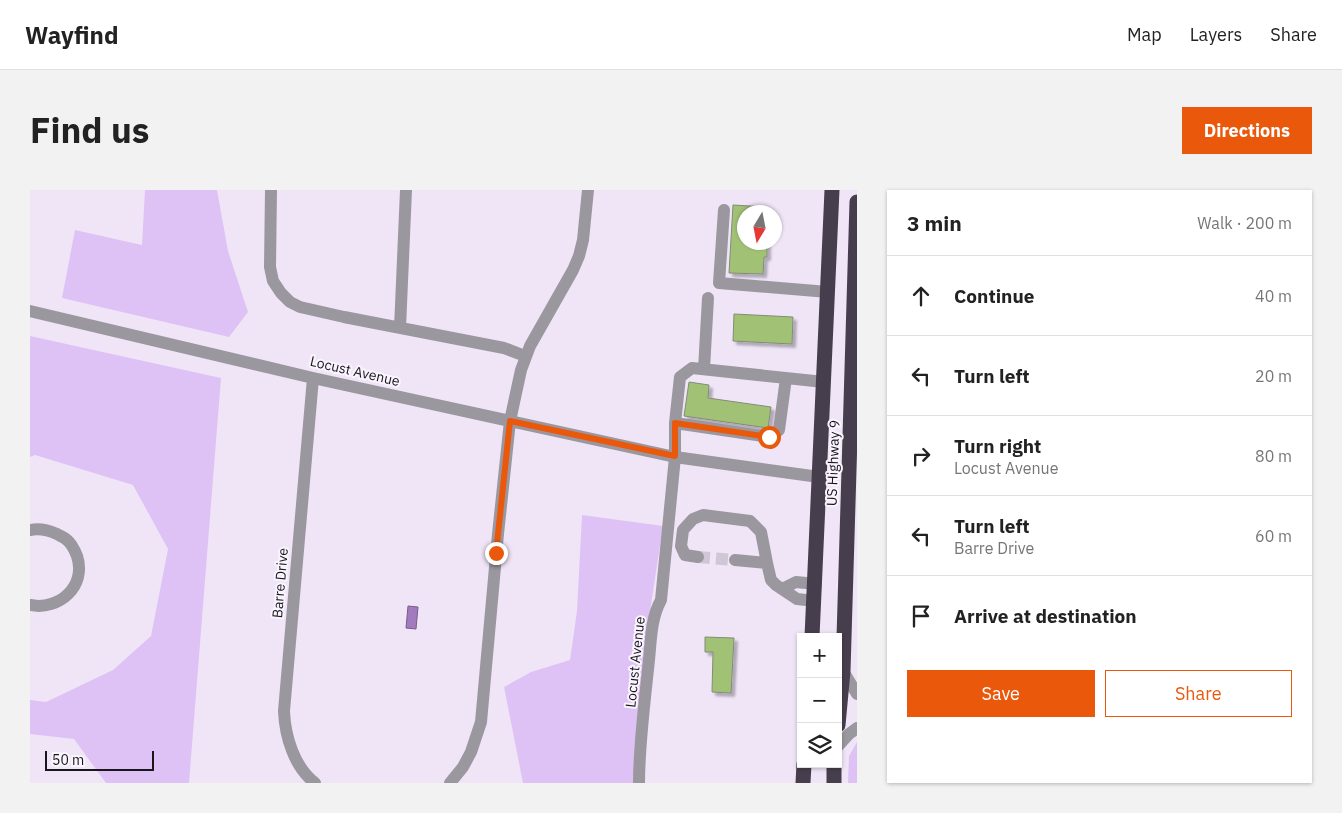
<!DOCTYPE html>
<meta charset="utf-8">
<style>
:root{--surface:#fff;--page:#f2f2f2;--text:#222;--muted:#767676;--line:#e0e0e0;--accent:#ea580c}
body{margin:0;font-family:"IBM Plex Sans",sans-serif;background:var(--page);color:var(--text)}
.controls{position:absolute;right:15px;bottom:15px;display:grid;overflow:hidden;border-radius:0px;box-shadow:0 1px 4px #0004}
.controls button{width:45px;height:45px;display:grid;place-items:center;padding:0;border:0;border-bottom:1px solid var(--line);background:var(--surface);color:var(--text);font:25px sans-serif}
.compass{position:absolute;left:707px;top:15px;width:45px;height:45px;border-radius:50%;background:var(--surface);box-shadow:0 1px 4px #0004;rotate:190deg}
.scale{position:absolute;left:15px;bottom:12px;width:109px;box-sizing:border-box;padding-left:5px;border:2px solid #19161c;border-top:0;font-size:14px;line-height:18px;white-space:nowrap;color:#19161c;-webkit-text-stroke:4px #faf4ff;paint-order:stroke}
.stop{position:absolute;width:15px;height:15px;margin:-11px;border:4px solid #ea580c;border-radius:50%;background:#fff}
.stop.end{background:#ea580c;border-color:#fff;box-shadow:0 1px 5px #0008}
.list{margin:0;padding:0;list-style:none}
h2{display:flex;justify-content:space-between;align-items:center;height:65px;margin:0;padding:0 20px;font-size:21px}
h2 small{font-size:16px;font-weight:400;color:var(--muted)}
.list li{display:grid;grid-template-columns:32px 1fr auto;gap:15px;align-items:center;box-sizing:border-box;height:80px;padding:0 20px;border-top:1px solid var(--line)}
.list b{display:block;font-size:19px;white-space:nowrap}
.list p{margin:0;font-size:16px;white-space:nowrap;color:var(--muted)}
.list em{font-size:16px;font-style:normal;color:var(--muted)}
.actions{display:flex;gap:10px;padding:15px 20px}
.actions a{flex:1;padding:11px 0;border:1px solid var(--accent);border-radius:0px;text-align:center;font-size:18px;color:var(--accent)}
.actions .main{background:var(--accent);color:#fff}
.icon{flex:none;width:28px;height:28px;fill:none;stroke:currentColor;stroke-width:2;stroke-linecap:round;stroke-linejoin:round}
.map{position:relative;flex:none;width:827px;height:593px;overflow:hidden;border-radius:0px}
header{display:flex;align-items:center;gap:30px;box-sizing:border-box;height:70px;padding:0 25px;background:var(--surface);border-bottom:1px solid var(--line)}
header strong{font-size:24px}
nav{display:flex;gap:28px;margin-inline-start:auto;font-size:18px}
.intro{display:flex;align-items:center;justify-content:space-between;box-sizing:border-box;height:120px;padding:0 30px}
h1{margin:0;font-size:35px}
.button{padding:12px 22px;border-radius:0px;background:var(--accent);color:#fff;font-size:18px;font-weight:700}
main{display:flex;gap:30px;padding:0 30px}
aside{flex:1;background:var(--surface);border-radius:0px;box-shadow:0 1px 4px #0004}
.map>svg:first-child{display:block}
.green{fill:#dfc2f5}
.water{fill:#a27abe;stroke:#795c8d}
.building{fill:#a1c174;stroke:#838b7a;filter:url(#shadow)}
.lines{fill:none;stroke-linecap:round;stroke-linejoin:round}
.minor-tunnel{stroke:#cfc6d6;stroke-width:12;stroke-dasharray:12 6;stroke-linecap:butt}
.minor{stroke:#9b979f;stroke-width:12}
.highway{stroke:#463e4c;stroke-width:15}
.route{stroke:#ea580c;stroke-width:6}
.labels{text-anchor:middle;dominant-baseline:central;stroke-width:4;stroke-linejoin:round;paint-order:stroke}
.street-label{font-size:14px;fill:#19161c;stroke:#faf4ff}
</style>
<header>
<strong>Wayfind</strong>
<nav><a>Map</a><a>Layers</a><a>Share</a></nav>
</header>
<div class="intro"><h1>Find us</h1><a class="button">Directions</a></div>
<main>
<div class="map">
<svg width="827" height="593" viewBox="0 0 827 593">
<defs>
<filter id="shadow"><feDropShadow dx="3.5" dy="3.5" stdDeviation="1" flood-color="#0004"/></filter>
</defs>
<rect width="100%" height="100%" fill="#efe5f7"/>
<path class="green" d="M115,0h72l11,61 20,61 -19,25 -167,-39 13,-68 67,15z
M0,146l191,42 -32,405h-83l-32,-44 -44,-5v-34l16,2 67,-32 38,-34 17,-87 -35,-64 -98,-30 -5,2z
M552,325l81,11c-13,85 -27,170 -29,257h-111l-19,-96 27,-15 39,-12 7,-49z
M827,552v41h-9l1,-27z"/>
<path class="water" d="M378,416l10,1 -2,22 -10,-1z"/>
<path class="building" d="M703,15l34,2v5h-23v30h23v15h-3l-1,17 -34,-1z
M704,124l59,3 -1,27 -59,-3z
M659,192l20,3 -1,13 63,9 -3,21 -84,-12z
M675,447l29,1 -3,55 -19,-1 1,-40h-8z"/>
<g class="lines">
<path class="minor-tunnel" d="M668,367l37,3"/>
<path class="minor" d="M241,0l-1,77 3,14 8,12 9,9 10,5 44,10 160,31 21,8
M694,20l-5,73 109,9
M0,121l283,67 362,79 144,20
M370,138l6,-138
M674,179l4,-71
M283,188l-29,333c1,25 10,56 31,72
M645,233l94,14 10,-7 7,-52
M0,340c10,-2 18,0 27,4 3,2 7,3 10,6 5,4 8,11 10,16 10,30 -18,55 -47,49
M668,367l-13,-2 -4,-9 2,-16 10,-11 10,-4 47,6 11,11 6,31 -32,-3
M737,373l4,17 5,5 21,14 18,2
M752,399l14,-7 20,2
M813,481l14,23
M808,556l11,-12 8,-6
M420,593l13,-16 8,-15 10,-30 17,-188 12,-113 11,-51 9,-24 43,-76 6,-14 4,-16 5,-50
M609,593c0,-39 6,-84 10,-123 2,-20 2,-42 12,-60l14,-143v-34l5,-46 12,-9 132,14"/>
<path class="highway" d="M782,447l20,-447
M808,535l5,-54 14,-469
M773,593l1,-19
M804,593v-19"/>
</g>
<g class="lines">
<path class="route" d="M466,363l14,-132 165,35v-33l94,14"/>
</g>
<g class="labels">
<g class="street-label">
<text transform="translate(325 181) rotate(13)">Locust Avenue</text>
<text transform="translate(803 273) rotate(-88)">US Highway 9</text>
<text transform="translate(250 393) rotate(-85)">Barre Drive</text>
<text transform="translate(605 472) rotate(-84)">Locust Avenue</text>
</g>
</g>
</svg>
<div class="controls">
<button>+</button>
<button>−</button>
<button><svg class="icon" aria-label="layers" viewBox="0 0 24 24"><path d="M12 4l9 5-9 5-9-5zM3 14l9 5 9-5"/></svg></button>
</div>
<svg class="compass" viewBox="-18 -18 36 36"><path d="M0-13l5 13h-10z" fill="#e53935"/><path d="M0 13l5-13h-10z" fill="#767676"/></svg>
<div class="scale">50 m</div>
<div class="stop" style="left:739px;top:247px"></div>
<div class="stop end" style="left:466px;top:363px"></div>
</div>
<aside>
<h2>3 min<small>Walk · 200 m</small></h2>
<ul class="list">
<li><svg class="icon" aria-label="ahead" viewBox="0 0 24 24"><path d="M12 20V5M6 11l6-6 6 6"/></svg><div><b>Continue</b></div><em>40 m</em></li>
<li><svg class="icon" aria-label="left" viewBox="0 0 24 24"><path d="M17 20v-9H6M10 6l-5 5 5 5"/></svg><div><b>Turn left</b></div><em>20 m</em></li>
<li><svg class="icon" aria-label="right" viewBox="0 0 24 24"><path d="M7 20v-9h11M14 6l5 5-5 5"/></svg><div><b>Turn right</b><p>Locust Avenue</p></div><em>80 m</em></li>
<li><svg class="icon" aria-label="left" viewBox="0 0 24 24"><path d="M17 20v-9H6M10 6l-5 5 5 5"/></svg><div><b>Turn left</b><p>Barre Drive</p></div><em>60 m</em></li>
<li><svg class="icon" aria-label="arrive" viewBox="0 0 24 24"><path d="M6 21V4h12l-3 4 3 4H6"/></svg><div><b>Arrive at destination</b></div></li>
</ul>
<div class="actions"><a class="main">Save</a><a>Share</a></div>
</aside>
</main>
